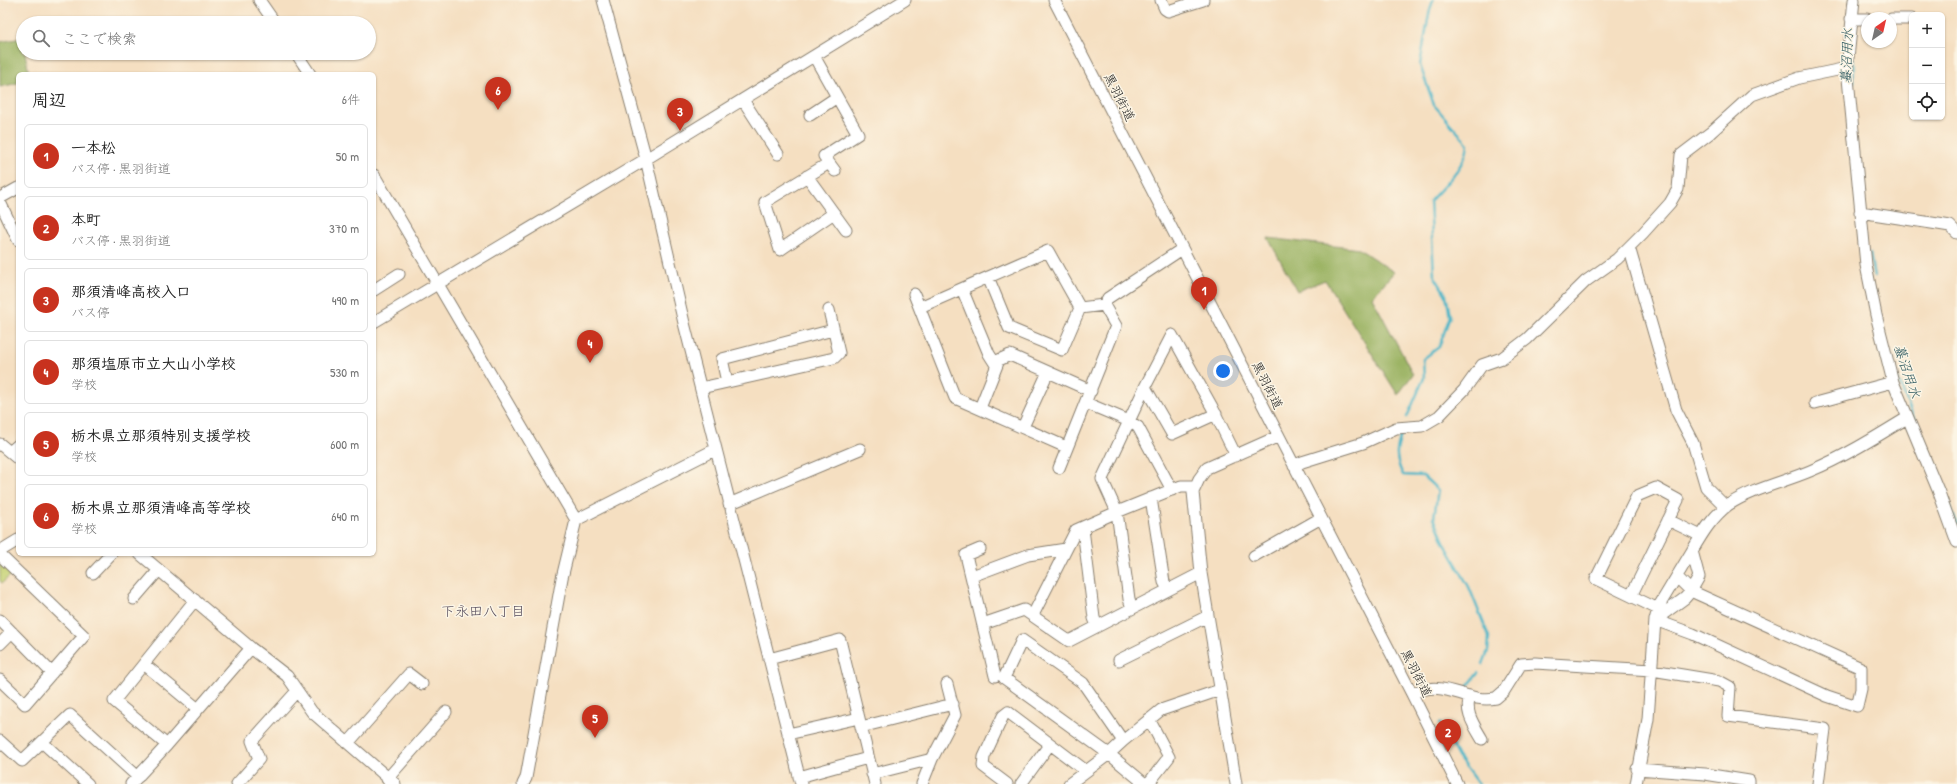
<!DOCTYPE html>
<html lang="ja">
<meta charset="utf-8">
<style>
:root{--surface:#fff;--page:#f2f2f2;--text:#222;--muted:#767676;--line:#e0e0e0;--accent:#c8321e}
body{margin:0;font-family:"Patrick Hand","Klee One",sans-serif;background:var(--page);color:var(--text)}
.controls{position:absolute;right:12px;top:12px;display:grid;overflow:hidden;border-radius:6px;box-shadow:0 1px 3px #0004}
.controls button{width:36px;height:36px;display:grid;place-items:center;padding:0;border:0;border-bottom:1px solid var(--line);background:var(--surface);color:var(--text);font:20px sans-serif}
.compass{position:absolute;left:1861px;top:12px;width:36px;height:36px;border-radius:50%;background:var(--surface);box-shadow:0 1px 3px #0004;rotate:34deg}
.you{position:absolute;left:1223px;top:371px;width:14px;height:14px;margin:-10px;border:3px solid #fff;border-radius:50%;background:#1a73e8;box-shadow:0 0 0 6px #1a73e833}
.badge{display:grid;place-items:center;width:26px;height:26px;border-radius:50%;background:var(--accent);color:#fff;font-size:13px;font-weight:700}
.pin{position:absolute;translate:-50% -33px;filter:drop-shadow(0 1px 2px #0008)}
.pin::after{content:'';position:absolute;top:21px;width:14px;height:12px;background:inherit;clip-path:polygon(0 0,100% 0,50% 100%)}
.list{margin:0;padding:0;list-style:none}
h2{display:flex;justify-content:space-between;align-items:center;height:52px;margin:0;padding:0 16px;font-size:17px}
h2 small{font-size:13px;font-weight:400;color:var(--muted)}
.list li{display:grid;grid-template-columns:26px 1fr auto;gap:12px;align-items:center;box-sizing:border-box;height:64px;margin:0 8px 8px;padding:0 8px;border:1px solid var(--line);border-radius:6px}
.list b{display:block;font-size:15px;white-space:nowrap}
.list p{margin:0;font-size:13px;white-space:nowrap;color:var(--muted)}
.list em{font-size:13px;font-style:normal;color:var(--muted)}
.icon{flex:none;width:22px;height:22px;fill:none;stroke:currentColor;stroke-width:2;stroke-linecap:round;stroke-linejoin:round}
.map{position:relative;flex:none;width:1957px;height:784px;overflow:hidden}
.search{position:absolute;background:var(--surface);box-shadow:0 1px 3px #0004;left:16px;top:16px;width:360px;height:44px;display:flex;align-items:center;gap:10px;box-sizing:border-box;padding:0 14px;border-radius:22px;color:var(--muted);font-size:15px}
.panel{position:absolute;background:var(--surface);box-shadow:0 1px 3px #0004;left:16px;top:72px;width:360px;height:484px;border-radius:6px}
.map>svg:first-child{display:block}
.green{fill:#c5d273;stroke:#707748}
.forest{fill:#9cb465;stroke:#5c6840}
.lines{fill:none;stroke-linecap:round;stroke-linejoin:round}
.stream{stroke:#4bb6c8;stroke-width:2.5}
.minor-casing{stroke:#887e6e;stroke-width:13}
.minor{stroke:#fff;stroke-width:11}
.labels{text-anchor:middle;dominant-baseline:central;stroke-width:3;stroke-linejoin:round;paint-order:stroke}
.street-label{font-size:13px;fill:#1c1c1c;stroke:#fcf5e5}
.water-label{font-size:14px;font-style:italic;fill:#2f5a61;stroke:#fcf5e5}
.neighbourhood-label{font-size:14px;fill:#564c5c;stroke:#fcf5e5}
</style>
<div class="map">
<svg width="1957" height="784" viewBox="0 0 1957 784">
<rect width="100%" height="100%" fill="#fcf5e5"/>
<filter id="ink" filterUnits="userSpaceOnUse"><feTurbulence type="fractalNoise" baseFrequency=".025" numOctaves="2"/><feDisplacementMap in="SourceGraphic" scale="8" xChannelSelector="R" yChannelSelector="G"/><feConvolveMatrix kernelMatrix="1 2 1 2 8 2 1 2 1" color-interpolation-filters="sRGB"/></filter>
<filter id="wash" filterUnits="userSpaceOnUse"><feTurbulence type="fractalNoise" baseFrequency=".012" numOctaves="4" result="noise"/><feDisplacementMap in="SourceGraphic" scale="16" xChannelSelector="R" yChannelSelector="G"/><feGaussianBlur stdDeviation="0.9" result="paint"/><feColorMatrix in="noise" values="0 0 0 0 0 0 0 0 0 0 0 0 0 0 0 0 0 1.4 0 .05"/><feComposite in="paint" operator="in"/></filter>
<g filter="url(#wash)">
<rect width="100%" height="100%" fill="#f5dfc1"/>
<path class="green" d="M0,560l14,12 -12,11 -2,-2z"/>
<path class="forest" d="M22,38l1,15h2l4,21h-11v9l-18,4v-45z
M1268,238l91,11 35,23 -22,25 41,77 -15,21 -73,-115 -28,11z"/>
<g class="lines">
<path class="stream" d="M1853,58l1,25
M1870,254l4,23
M1896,375l37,90
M1407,417l17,-39 -1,-19 16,-12 11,-31 -4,-21 -12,-20 -4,-74c15,-17 36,-35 38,-57l-34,-39 -14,-40 9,-51 4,-14
M1402,432c-6,18 -8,25 1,43l20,1 15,14 -4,28 11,26 24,43 20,50 -1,14 -5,13
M1946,495l11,30
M1464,691l14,-18
M1440,723l18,34 20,27"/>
</g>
</g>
<g filter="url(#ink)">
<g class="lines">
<g class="minor-casing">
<path id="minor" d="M259,0l16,23
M603,0l43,159 38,164 117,461
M1054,0l358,694 45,90
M1161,0l4,9 3,2 35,-11
M1854,0l-7,68 19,197 10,50 17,67 45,108 19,52
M1851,19h16
M1891,19h21
M296,53l14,21
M814,56l44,78 -34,22 11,15
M743,100l35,54
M810,115l27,-18
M829,163l-64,39 15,48 54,-37
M374,175l202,345 -14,58 -36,200 -3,6
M807,176l39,54
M0,198l18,-10
M0,202l18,38
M1860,212l78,12 12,2 7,7
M1629,247l47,163 17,33 13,44 20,20
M988,277l21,51 53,22 18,-42 24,-3
M962,289l27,65 7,11
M374,290l25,-16
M914,294l41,104 111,49
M920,307l128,-56 32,57
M374,322l272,-163 259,-159
M1172,335l-27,52 -43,92 15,33 64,-26h14
M1172,335l40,72 24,49
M727,382l-5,-23 111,-29
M1145,387l27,47 44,-20
M701,388l133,-30 5,-5 -10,-43
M1086,403l43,18 9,6 34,63
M1815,403l78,-21
M980,408l19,-48 11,-5 81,36
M1023,427l25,-55
M0,444l18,15
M10,452l8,-7
M1294,466l8,-4 61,-19 33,-15 26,-2 17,-10 25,-26 18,-25 20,-7 25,-19 59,-58 31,-22 26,-26 27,-30 8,-14 3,-34 29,-22 42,-38 47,-17 48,-10
M1059,468l57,-142 -12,-21 4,-7 74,-49
M1151,498l13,84 4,7
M729,504l131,-55
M576,520l140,-71
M1668,520l33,16
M1083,529l11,89 3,8
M980,549l-14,6 29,121
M0,551l18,-11
M140,554l111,94 36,28 25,36 83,72
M0,555l84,81 -59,68 -25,-24
M1254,556l67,-38
M93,573l18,-19
M972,576l56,-21 38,-6
M1631,596l47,-96 -22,-12 -19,8 -41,83 62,30
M134,599l25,-29
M1033,615l43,-85 41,-18 12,87 3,9
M0,620l52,53
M1655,620l38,14 134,62 30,10 4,-17v-21l-170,-77 -14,-14
M1655,620l30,-22 6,-7 8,-14 -7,-26c10,-17 20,-34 36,-46 24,-16 56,-23 82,-34 34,-14 66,-34 97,-53
M983,624l41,-14 45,31 132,-68
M0,644l12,-12
M769,659l71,-19 35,144
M1119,660l89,-44
M144,664l54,45
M1412,694c33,-17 53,10 84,4l8,-7 17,-27 14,-1 117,7 67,11 11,6 -2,29 97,13 -7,55
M1470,696c-6,16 4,29 12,43
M861,727l92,-23
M788,734l71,-16
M0,741l22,20 48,-46 68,62
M42,742l46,42
M348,743l61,-69 13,10
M167,745l-53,-44 81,-101
M1637,769l68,5 44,7v3
M872,774l60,-15
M799,777l69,-19
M387,779l59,-67
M131,784l36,-39 84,-97
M237,784l22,-25 -7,-18 45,-50
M922,784l10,-25 23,-44 -8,-31
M1007,784l-24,-18 1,-9 19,-41 5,-4 78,59
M1021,784l29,-40
M1069,784l40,-30 14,-13
M1145,784l-36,-30 -105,-76 18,-38 61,43 40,58 38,-31 59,-20
M1148,784l21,-27 -20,-38
M1236,784l-35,-211 -8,-81 6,-13 8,-11 72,-32
M1636,784l12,-65 7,-99 4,-14 33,-55"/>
</g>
<use href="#minor" class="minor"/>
</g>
</g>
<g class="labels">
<g class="street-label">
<text transform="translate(1120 97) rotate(63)">黒羽街道</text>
<text transform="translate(1268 385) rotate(63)">黒羽街道</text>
<text transform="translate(1417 673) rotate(63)">黒羽街道</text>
</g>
<g class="water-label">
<text transform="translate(1846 56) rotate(-88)">蟇沼用水</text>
<text transform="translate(1908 371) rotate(71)">蟇沼用水</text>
</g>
<g class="neighbourhood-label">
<text x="483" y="610">下永田八丁目</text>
</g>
</g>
</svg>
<div class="controls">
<button>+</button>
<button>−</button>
<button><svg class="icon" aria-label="locate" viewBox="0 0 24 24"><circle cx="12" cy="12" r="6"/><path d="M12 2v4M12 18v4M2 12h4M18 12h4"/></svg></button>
</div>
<svg class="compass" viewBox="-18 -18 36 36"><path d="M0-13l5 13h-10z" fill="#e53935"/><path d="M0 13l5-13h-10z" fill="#767676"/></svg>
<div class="you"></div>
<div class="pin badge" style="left:1204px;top:310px">1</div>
<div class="pin badge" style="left:1448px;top:752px">2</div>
<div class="pin badge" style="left:680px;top:131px">3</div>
<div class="pin badge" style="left:590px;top:363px">4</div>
<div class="pin badge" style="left:595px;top:738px">5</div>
<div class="pin badge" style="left:498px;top:110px">6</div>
<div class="search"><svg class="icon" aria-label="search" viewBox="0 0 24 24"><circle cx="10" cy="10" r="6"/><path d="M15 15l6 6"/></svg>ここで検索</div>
<section class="panel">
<h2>周辺<small>6件</small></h2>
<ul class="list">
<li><span class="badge">1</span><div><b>一本松</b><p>バス停 · 黒羽街道</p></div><em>50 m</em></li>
<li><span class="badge">2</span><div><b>本町</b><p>バス停 · 黒羽街道</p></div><em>370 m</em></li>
<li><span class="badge">3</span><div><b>那須清峰高校入口</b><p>バス停</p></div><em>490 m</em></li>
<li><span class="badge">4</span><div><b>那須塩原市立大山小学校</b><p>学校</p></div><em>530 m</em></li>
<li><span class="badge">5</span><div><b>栃木県立那須特別支援学校</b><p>学校</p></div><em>600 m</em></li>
<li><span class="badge">6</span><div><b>栃木県立那須清峰高等学校</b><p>学校</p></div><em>640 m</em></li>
</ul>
</section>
</div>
